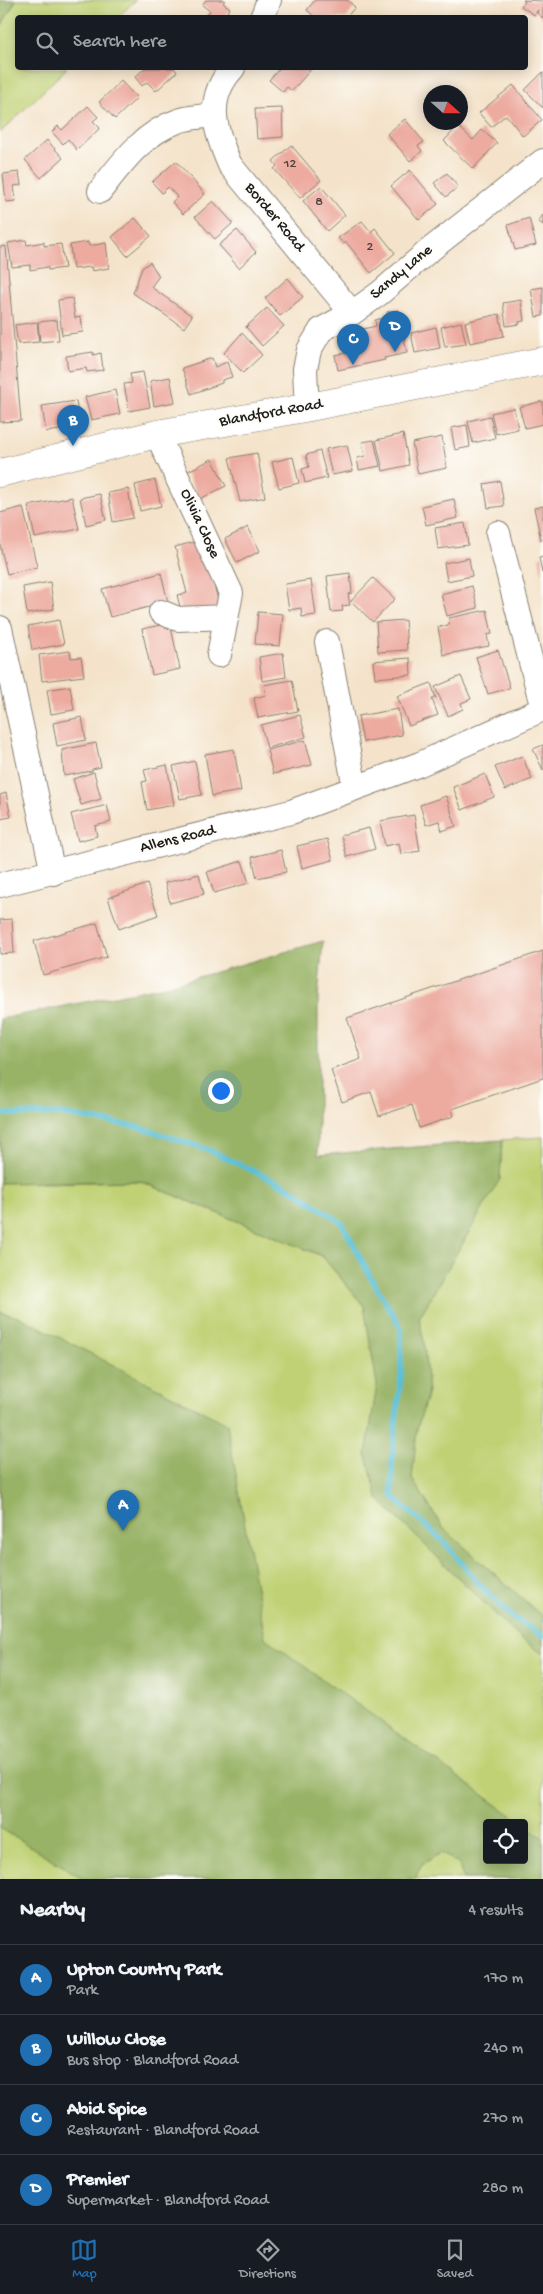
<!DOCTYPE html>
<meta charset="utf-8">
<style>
:root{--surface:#171b24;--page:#20242c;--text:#f1f3f6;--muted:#9ea1a6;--line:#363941;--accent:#1f6fb2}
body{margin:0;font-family:"Gochi Hand",sans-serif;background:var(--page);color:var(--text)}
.controls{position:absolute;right:15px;bottom:15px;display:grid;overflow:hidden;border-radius:5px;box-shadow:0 2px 12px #0003}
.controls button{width:45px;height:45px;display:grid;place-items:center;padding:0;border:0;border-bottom:1px solid var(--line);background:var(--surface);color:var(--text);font:25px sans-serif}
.compass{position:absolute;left:423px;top:85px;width:45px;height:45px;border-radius:50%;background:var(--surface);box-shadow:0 2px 12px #0003;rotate:111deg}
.you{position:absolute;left:220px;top:1090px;width:18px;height:18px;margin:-12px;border:4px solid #fff;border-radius:50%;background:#1a73e8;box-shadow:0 0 0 8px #1a73e833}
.badge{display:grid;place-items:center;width:32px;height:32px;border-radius:50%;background:var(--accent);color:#fff;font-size:16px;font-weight:700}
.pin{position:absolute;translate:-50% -41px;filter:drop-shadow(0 1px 2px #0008)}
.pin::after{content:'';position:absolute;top:26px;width:18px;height:15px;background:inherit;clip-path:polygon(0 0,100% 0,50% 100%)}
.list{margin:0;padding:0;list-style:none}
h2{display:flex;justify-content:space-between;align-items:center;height:65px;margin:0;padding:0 20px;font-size:21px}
h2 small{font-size:16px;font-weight:400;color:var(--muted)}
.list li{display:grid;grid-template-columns:32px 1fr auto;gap:15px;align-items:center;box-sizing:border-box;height:70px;padding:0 20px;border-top:1px solid var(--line)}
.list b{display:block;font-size:19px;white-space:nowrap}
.list p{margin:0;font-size:16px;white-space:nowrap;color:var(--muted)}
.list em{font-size:16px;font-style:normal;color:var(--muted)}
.icon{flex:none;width:28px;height:28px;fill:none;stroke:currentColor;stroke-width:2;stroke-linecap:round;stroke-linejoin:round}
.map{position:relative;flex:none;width:543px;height:1879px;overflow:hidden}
.search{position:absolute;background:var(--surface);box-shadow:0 2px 12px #0003;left:15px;right:15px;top:15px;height:55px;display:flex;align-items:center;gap:12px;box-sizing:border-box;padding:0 18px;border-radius:5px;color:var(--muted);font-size:19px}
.sheet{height:345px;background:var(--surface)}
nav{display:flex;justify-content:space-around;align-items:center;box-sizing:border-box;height:70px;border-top:1px solid var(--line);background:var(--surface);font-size:14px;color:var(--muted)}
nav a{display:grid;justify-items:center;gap:2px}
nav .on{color:var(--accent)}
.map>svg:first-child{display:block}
.green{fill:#c0d174;stroke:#6e7648;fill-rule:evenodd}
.forest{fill:#98b366;stroke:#5a6841}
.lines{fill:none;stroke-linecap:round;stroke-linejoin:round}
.stream{stroke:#58bfd5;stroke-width:5.5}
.building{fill:#edaba0}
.minor-casing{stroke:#888073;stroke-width:26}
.major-casing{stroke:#888073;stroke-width:29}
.minor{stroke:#fff;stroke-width:24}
.major{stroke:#fff;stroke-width:28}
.labels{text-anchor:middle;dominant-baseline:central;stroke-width:4;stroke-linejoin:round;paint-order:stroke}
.number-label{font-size:14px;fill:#50403d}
.street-label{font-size:16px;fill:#1c1c1c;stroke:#fdfcf7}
</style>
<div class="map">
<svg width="543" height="1879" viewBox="0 0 543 1879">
<rect width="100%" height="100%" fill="#fdfcf7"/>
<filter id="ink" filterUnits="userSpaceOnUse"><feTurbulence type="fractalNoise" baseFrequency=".02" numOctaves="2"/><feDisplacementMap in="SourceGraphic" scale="10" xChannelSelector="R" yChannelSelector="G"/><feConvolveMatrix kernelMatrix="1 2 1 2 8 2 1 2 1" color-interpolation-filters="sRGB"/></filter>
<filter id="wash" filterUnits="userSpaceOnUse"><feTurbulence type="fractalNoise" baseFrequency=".0096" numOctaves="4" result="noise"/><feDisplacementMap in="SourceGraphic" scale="20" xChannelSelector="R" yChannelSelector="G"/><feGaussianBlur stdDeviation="1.12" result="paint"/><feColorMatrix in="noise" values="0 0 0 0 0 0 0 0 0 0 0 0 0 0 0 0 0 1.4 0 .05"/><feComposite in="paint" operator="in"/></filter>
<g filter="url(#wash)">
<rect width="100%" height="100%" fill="#f4e3ca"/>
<path class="green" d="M16,0h120l-18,17 -100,1v50h49l-67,65v-105z
M0,1124l42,59 98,-2 182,75 42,50 136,-127 2,-39 41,-3v742h-543zM487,1823h37v37h-37z"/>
<path class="forest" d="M0,0h16l-16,28z
M323,941l-5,56v158l184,-15 -2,39 -81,139 5,24 4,50 -11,37 -5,50 31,49 100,89v37l-23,-16 -142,-139 -12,-45 11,-69 -13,-79 -42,-50 -182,-75 -140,2v-164l170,-34z
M0,1312l22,6 205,106 38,214 257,185h-35v37h37v-36l19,14v41h-80l-4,-15 -18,-11 -20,12 -6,14h-331l-84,-51z"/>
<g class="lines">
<path class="stream" d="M0,1114h61l78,13 70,23 81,38 52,35 29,55 30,50v48l-9,84v36l50,44 39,46 30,30 32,20"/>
</g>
<g id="blocks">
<path class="building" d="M206,0h19l-2,3 7,5 -7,10h-19l6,-7 -8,-6z
M315,0h32l8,7 -9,11h-30l-9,-8z
M523,0l20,1v17l-6,-5 1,-3 -4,5 -13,-9 4,-4z
M145,68h29l3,4 -21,19 -9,-9 -5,4 -7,-9z
M280,68h32l-20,23 -5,-4 -4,5 -14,-12z
M543,72v36l-18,-18z
M121,81l16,17 -22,21 -16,-17z
M513,85l29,35 -19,16 -17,-21 -15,12 -12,-14z
M88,106l10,11 -5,4 7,7 -23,22 -9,-11 -5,5 -11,-12 6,-6 4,4z
M282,108l1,29 -26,2 -2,-30z
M405,119l19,23 -6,4 4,5 -12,10 -23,-27z
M458,126l15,14 9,-10 15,13 -24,26 -29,-28z
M47,140l16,18 -22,20 -16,-18z
M291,145l30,35 -21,18 -26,-29 3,-3 -4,-5z
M176,161l29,33 -22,20 -11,-12 5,-5 -9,-10 -6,6 -10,-11z
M410,170l28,34 -19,16 -28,-34z
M19,172l2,13 -7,1 2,15 -10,1 -3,-28z
M447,173l11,14 -12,10 -12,-14z
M321,186l24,29 -18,16 -24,-30z
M213,201l20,22 -18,16 -20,-22z
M543,215v10l-5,-4z
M135,218l16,18 -24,20 -15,-19z
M529,218l7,27 -21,5 -7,-25z
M362,221l9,11 4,-4 20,25 -24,20 -25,-31 -2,2 -6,-6z
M237,230l19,22 -17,16 -20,-23z
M26,240l1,5 17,-3v4l17,-2 4,24 -17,2 -1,-3 -17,3v-5l-18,2 -4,-24z
M88,242l1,4 17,-3 3,25 -17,3 -1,-4 -18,2 -3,-24z
M6,246l15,175 -21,1v-175z
M150,262l9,14 -8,11 41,29 -8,12 -51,-35 9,-25z
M288,278l15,19 -23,19 -15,-18z
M543,287v29l-7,1 -5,-28z
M72,298l3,20 6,-1 2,15 -21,3 -4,-35z
M521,300l3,21 -5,1 1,2 -14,2 -3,-23z
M267,308l17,18 -22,20 -16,-19z
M398,310l9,43 -23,5 1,2 -47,10 -3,-15 11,-2 -1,-3 17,-4 -3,-16 17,-4 -1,-6 13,-3 -1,-5z
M499,314l5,22 -34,7 -5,-21z
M57,320l2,20 -19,2 -2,-20z
M37,322l2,20 -21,2 -3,-19z
M461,322l5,22 -21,3 -4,-20z
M436,327l4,21 -25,5 -4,-20z
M242,333l20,22 -19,18 -19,-20z
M93,352v3l8,-2 2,17 -16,2 -1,-4 -18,3 -2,-15z
M212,358l3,9 12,-5 5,15 -10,3v3l-31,11 -9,-26z
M143,372l7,35 -21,4 -5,-27 8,-1 -2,-9z
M170,377l5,25 -21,4 -4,-25z
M115,390l5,24 -29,6 -6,-23z
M76,401l4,26 -34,5 -4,-26z
M543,401v23l-18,4 -6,-21z
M514,408l4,21 -22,5 -5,-21z
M490,416l5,22 -22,5 -5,-22z
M467,425l3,22 -15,3 -4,-22z
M403,434l6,31 -26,6 -7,-31z
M442,437l5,31 -29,6 -6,-31z
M374,440l6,26 -21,4 -2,-12 8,-2 -3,-14z
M347,445l6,26 -21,4 -6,-26z
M320,451l7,27 -22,5 -3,-14 7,-2 -3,-12z
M257,453l8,44 -25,5 -11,-44z
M293,457l6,26 -20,5 -7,-26z
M212,459l14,27 -26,13 -14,-27z
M155,480l6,26 -21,5 -5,-26z
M500,481l4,25 -16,2 -4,-24z
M128,489l5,29 -20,4 -5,-29z
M100,494l6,26 -20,5 -6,-27z
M72,497l7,32 -44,9 -7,-32z
M454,499l4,19 -32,7 -4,-19z
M543,506v33l-2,1 -7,-32z
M23,507l14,60 -30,7 -7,-29v-32z
M465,523l3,22 -30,4 -3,-21z
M248,527l12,24 -23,12 -12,-24z
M201,540l19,67 -37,11 -6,-23 10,-2 -12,-46z
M543,556v17h-1l-3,-16z
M469,558l3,18 -25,5 -3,-18z
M161,573l7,29 -58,15 -8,-28z
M350,573l2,20 -4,1 2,11 -8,1 1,5 -12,1 -4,-36z
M373,578l22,21 -22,23 -22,-21z
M311,580l5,35 -14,2 -1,-9 -12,2 -4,-26z
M50,582l4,27 -27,5 -4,-27z
M472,586l6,22 -31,8 -6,-22z
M487,610l5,24 -5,1 2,11 -46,9 -5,-28 10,-2 1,-7z
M258,612l25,2 -3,32 -25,-2z
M59,620l5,24 -32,6 -4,-24z
M405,620l2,30 -29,2 -2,-30z
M170,623l10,46 -28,6 -10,-46z
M498,650l12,38 -22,6 -12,-37z
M70,651l1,7 10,-1 3,19 -42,5 -3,-26z
M283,653l3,24 -24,4 -3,-24z
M410,658l1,17 -36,3 -2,-17z
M461,676l10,23 -10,4 2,6 -15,7 -13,-29z
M292,680l6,31 -40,7 -4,-20 12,-3 -2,-10z
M431,683l5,15 -4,1 6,16 -29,11 -12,-30z
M70,686l4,24 -23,4 -4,-24z
M398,709l4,26 -39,7 -5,-26z
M300,715l6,22 -39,11 -6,-23z
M82,717l4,23 -29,6 -4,-23z
M305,740l7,25 -39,9 -6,-24z
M96,743l5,24 -9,2v2l-28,5 -2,-26z
M543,745v25l-10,-21z
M234,749l7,42 -29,5 -7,-42z
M522,756l10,23 -27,11 -10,-23z
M195,761l7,34 -22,4 -7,-33z
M167,765l7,40 -27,5 -5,-28 5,-1 -3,-11z
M94,772l7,27 -20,6 -8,-26z
M485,774l9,23 -32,13 -9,-23z
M6,793l5,24 -11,2v-24z
M446,796l10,30 -14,5 -3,-10 -13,4 -6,-20z
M107,805l4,17 -16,4 2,10 -19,5 -7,-27z
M414,815l6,36 -19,3 -2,-11 -14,3 -5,-25z
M369,828l6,21 -28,8 -6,-22z
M327,839l6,21 -31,8 -5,-22z
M281,850l5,22 -29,6 -5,-21z
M242,861l7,22 -35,10 -7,-21z
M199,874l5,20 -34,9 -5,-20z
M147,884l11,31 -39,14 -11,-31z
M12,919l2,34 -14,1v-34z
M97,923l10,34 -64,18 -9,-34z
M543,951v127l-91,31 2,7 -35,12 -7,-23 -33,11 -8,-24 -29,10 -11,-32 30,-11 -14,-41z"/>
</g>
</g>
<g filter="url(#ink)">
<use href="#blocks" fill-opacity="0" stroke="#888073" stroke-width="1"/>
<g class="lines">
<g class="minor-casing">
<path id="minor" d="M262,18l7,-18
M233,68c-29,31 -18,63 -3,97l122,148
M100,191c21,-27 43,-58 78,-70 10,-4 24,-4 35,-6
M310,407l-4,-16 -1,-22 4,-19 12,-20 31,-17 28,-20 46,-40 117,-92
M157,434l74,159 -12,62
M498,533l45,176
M161,612l17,7 48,-2
M0,628l53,245
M327,642l28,146
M0,885l291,-73 129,-48 123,-55"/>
</g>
<g class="major-casing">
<path id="major" d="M0,473l157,-39 153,-27 233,-46"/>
</g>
<use href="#minor" class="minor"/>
<use href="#major" class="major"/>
</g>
</g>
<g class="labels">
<g class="number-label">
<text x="290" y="164">12</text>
<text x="319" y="202">8</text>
<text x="370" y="247">2</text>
</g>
<g class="street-label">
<text transform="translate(274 218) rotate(50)">Border Road</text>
<text transform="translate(402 273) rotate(-40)">Sandy Lane</text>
<text transform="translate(271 414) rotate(-10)">Blandford Road</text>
<text transform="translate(199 524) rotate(65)">Olivia Close</text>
<text transform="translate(178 840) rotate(-14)">Allens Road</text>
</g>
</g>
</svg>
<div class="controls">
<button><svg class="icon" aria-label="locate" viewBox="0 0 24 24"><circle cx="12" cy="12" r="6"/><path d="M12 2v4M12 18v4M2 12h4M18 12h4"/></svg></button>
</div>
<svg class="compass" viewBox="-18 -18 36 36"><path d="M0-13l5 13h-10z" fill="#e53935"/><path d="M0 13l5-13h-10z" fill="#9ea1a6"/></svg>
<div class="you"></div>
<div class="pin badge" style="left:123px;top:1531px">A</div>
<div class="pin badge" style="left:73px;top:446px">B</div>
<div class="pin badge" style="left:353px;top:365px">C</div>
<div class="pin badge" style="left:395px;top:352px">D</div>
<div class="search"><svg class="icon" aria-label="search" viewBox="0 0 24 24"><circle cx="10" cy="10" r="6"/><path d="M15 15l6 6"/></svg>Search here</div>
</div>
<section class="sheet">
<h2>Nearby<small>4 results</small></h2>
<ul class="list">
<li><span class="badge">A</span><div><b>Upton Country Park</b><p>Park</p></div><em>170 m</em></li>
<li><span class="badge">B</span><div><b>Willow Close</b><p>Bus stop · Blandford Road</p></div><em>240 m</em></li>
<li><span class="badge">C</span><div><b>Abid Spice</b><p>Restaurant · Blandford Road</p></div><em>270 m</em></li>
<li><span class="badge">D</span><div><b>Premier</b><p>Supermarket · Blandford Road</p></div><em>280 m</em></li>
</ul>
</section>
<nav>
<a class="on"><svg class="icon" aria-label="map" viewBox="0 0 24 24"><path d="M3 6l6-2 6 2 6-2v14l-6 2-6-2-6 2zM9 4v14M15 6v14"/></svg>Map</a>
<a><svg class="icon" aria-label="directions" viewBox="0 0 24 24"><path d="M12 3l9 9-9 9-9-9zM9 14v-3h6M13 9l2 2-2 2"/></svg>Directions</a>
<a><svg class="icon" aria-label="saved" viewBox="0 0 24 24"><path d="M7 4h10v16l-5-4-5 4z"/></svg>Saved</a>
</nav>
